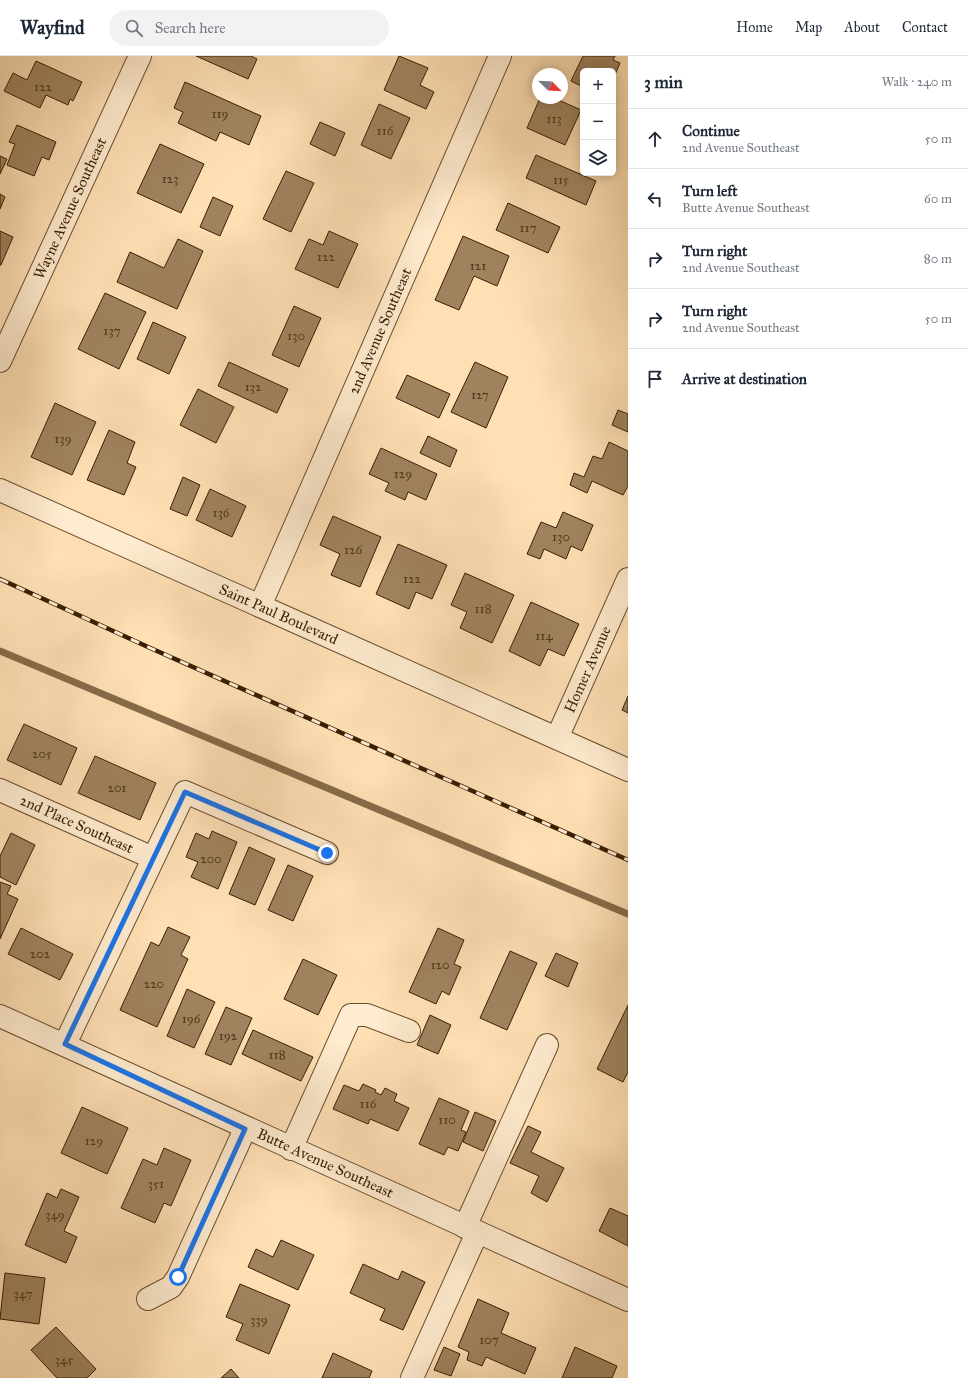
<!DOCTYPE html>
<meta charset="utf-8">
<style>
:root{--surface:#fff;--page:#f2f2f3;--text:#1f2937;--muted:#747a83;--line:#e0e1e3}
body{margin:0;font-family:"IM FELL Great Primer",serif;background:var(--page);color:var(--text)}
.controls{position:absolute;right:12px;top:12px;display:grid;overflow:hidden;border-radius:6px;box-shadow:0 2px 10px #0003}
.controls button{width:36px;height:36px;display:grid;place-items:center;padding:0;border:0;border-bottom:1px solid var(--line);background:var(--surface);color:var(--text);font:20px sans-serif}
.compass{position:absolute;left:532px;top:12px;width:36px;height:36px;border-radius:50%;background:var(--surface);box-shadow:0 2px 10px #0003;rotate:114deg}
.stop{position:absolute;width:12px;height:12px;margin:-9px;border:3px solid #1a73e8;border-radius:50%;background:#fff}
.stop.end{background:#1a73e8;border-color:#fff;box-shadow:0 1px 4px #0008}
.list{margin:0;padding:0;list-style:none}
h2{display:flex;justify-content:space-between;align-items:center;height:52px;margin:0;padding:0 16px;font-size:17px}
h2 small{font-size:13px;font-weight:400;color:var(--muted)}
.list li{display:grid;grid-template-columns:26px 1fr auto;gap:12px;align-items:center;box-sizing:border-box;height:60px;padding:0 16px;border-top:1px solid var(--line)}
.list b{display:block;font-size:15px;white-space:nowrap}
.list p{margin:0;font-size:13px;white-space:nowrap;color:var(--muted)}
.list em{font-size:13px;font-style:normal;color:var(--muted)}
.icon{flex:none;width:22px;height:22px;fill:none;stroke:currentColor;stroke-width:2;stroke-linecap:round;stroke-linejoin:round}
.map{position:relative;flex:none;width:628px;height:1322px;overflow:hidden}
header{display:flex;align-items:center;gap:24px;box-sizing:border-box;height:56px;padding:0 20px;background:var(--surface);border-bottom:1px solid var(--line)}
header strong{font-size:19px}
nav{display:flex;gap:22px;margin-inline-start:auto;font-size:14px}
.search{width:280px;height:36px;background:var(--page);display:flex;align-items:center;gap:10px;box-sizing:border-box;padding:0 14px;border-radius:22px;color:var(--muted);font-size:15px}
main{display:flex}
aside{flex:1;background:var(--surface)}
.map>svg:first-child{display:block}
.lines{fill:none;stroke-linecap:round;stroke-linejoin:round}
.stream{stroke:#876b49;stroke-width:7}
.building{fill:#9f835f;stroke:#381f02}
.minor-casing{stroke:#6a4f2f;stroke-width:24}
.minor{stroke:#ffebcf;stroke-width:22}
.rail-casing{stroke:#381f02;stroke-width:4.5}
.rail{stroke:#ffebcf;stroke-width:3;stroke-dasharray:9;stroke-linecap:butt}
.route{stroke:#1a73e8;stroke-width:5}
.labels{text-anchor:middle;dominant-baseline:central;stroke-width:3.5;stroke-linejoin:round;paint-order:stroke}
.number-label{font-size:13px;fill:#523819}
.street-label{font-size:15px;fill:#381f02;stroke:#ffebcf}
</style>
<header>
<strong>Wayfind</strong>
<div class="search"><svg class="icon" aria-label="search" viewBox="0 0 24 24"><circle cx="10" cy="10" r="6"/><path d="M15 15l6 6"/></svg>Search here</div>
<nav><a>Home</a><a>Map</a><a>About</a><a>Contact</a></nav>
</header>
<main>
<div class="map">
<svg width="628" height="1322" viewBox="0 0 628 1322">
<rect width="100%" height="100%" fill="#ffe0b5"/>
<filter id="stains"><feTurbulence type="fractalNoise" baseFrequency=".005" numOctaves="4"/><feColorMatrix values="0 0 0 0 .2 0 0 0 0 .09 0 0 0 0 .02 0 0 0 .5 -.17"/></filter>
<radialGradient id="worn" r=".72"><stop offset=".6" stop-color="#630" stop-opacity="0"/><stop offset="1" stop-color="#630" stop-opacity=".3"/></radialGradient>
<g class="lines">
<path class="stream" d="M0,595l628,263"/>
</g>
<path class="building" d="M196,0h55l6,3 -9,20z
M399,0l29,12 -8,17 14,7 -8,17 -42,-19z
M583,0h32l-2,4 7,3 -6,14 -1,-6h-30v16l-12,-6z
M36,5l46,21 -9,19 -3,-2 -2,6 -22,-10 -6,13 -36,-17 9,-18 14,7z
M185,26l76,34 -12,29 -29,-13 -4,9 -38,-18 5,-11 -9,-4z
M540,42h14l27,12 -16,35 -38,-17z
M379,48l31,14 -19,41 -30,-14z
M320,66l25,11 -10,23 -25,-12z
M17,69l39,17 -7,18 -7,-3 -8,19 -27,-11 8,-21 -6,-2z
M160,88l44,20 -23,49 -44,-20z
M536,99l60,26 -10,24 -60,-27z
M0,100l7,3 -7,15z
M286,115l28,12 -23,49 -28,-13z
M0,138l5,3 -5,12z
M213,141l20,9 -13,30 -20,-9z
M508,147l52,24 -12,26 -52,-23z
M0,175l13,6 -12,28h-1z
M329,175l29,13 -20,44 -43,-19 14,-30 14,6z
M463,180l46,20 -12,30 -23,-10 -15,34 -24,-10z
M178,183l25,12 -26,58 -60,-27 13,-30 34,16z
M105,237l41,19 -27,57 -41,-20z
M294,250l27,12 -22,49 -27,-12z
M153,266l33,15 -17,37 -32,-15z
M229,306l59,27 -11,24 -59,-27z
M475,306l33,15 -22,51 -35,-16z
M407,319l43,19 -11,24 -43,-20z
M198,333l36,18 -18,36 -36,-18z
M55,347l41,19 -24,53 -41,-18z
M618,354l10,4v18l-16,-7z
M109,374l26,12 -8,21 9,4 -12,28 -37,-15z
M428,380l29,14 -7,17 -30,-14z
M609,386l19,9v35l-5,9 -31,-14 -5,12 -17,-8 4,-12 10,4 9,-21 9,3z
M381,392l56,26 -11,26 -18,-8 -3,8 -20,-9 4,-8 -20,-9z
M183,421l17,8 -13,31 -17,-7z
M210,433l36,17 -14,31 -36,-17z
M563,456l30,13 -11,26 -11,-5 -5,13 -22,-10 -4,10 -13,-5 14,-32 15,6z
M333,460l48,21 -21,50 -29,-12 9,-21 -20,-9z
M398,488l49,21 -15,34 -16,-7 -7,17 -33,-15z
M465,517l49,22 -22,48 -32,-15 7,-16 -16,-7z
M531,546l48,22 -15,32 -16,-7 -8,17 -31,-15z
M628,640v17l-6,-3z
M24,668l53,24 -16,37 -54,-25z
M95,700l61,27 -16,37 -62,-27z
M212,775l25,11 -19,47 -27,-12 7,-15 -12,-5 10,-24 13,6z
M11,777l24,12 -19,40 -16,-8v-21z
M249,791l26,12 -20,46 -26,-11z
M288,809l25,11 -20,45 -25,-11z
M0,826l11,4 -4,8 11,5 -18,40z
M168,871l22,10 -9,18 7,4 -31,68 -37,-17 31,-68 8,4z
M21,872l52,26 -13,26 -52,-26z
M438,872l26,12 -10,24 7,3 -12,28 -7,-4 -6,13 -27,-12z
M510,895l27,12 -30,67 -27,-12z
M556,897l22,10 -10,24 -23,-11z
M303,903l34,16 -19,40 -34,-16z
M187,933l28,13 -21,46 -27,-12z
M628,949v67l-5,10 -26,-13z
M226,951l26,11 -21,47 -26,-11z
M430,959l21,10 -13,29 -21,-9z
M253,974l60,27 -12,24 -59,-27z
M363,1028l13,6 -1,2 6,3 4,-7 12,6 -3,7 15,7 -11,23 -28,-12 -2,5 -35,-15 11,-24 15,6z
M439,1042l30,13 -8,19 5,2 -8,19 -10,-4 -4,8 -25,-11z
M82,1051l46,21 -21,46 -46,-21z
M475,1056l21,9 -13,30 -20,-9z
M528,1070l13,6 -10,20 33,16 -17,34 -16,-9 8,-17 -29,-13z
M164,1092l27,12 -20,46 -7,-3 -9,20 -34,-15 22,-49 14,6z
M61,1133l18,8 -15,34 13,6 -11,26 -41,-18 22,-52 10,5z
M610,1152l18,8v30l-29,-15z
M281,1184l33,15 -16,35 -50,-23 8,-18 17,8z
M363,1208l35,16 4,-9 23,11 -22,48 -23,-10 5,-11 -35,-16z
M5,1217l40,5 -6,46 -39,-5z
M240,1228l50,21 -21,49 -33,-14 7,-16 -17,-7z
M478,1243l31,14 -8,20 35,15 -11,26 -39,-17 -4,9 -15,-6 2,-8 -11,-5z
M56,1271l40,42 -9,9h-30l-26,-28z
M444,1291l16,7 -9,22 -17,-6z
M575,1291l42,19 -5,12h-50z
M333,1297l39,18 -3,7h-47z
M231,1313l8,9h-18z"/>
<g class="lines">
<g class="minor-casing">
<g id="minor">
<path id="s1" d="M0,305l140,-305"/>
<path id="s2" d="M0,434l628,280"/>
<path id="s3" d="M260,550l240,-550"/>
<path id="s4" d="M557,682l71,-159"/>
<path id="s5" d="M0,734l153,68"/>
<path id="s6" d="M0,960l628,284"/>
<path d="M65,988l120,-252 142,61"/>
<path d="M291,1093l60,-134h16l42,16"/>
<path d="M465,1171l82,-182"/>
<path d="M148,1243l23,-12 7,-10 67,-148"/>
<path d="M412,1322l65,-145"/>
</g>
</g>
<use href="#minor" class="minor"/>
<g class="rail-casing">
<path id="rail" d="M0,523l148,68 480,213"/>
</g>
<use href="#rail" class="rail"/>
</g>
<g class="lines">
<path class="route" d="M178,1221l67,-148 -180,-85 120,-252 142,61"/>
</g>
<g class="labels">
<g class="number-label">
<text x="43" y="31">122</text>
<text x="220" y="58">119</text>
<text x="554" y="63">113</text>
<text x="385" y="75">116</text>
<text x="170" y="123">123</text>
<text x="561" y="124">115</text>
<text x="528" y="172">117</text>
<text x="326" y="201">122</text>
<text x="478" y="210">121</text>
<text x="112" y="275">137</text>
<text x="296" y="280">130</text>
<text x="253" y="331">132</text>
<text x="480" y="339">127</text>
<text x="63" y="383">139</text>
<text x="403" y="418">129</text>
<text x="221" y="457">136</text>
<text x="561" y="481">130</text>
<text x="353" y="494">126</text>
<text x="412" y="523">122</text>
<text x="483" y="553">118</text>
<text x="544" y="580">114</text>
<text x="42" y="698">205</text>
<text x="117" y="732">201</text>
<text x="211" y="803">200</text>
<text x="40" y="898">202</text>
<text x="440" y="909">120</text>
<text x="154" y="928">220</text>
<text x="191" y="963">196</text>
<text x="228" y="980">192</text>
<text x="277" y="999">118</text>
<text x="368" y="1048">116</text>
<text x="447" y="1064">110</text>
<text x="94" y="1085">129</text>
<text x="156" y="1128">351</text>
<text x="55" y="1159">349</text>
<text x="23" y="1238">347</text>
<text x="259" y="1264">339</text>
<text x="489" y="1284">107</text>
<text x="64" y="1304">345</text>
</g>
<g class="street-label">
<text stroke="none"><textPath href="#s1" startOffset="168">Wayne Avenue Southeast</textPath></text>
<text stroke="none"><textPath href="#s3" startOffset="300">2nd Avenue Southeast</textPath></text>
<text stroke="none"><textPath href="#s2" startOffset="305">Saint Paul Boulevard</textPath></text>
<text stroke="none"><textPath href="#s4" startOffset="75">Homer Avenue</textPath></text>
<text stroke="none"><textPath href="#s5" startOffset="84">2nd Place Southeast</textPath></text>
<text stroke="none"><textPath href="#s6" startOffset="357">Butte Avenue Southeast</textPath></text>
</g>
</g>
<rect width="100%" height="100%" filter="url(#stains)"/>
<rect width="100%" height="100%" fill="url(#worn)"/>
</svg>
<div class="controls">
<button>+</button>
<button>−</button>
<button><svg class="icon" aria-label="layers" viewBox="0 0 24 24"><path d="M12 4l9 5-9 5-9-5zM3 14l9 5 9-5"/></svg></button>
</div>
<svg class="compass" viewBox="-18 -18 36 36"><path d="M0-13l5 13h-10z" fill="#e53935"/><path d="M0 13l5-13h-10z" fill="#747a83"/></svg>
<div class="stop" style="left:178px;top:1221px"></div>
<div class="stop end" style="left:327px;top:797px"></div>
</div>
<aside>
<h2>3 min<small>Walk · 240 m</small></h2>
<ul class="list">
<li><svg class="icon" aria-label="ahead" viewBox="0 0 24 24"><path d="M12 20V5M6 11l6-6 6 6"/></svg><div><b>Continue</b><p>2nd Avenue Southeast</p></div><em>50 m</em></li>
<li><svg class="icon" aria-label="left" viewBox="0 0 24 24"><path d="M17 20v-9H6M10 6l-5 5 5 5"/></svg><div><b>Turn left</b><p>Butte Avenue Southeast</p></div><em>60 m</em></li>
<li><svg class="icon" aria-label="right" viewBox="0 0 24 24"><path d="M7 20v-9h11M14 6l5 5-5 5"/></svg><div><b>Turn right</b><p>2nd Avenue Southeast</p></div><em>80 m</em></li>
<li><svg class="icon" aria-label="right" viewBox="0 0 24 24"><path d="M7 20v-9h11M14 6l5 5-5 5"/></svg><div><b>Turn right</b><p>2nd Avenue Southeast</p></div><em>50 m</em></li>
<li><svg class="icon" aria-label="arrive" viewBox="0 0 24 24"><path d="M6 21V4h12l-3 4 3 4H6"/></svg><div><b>Arrive at destination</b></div></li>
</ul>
</aside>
</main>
